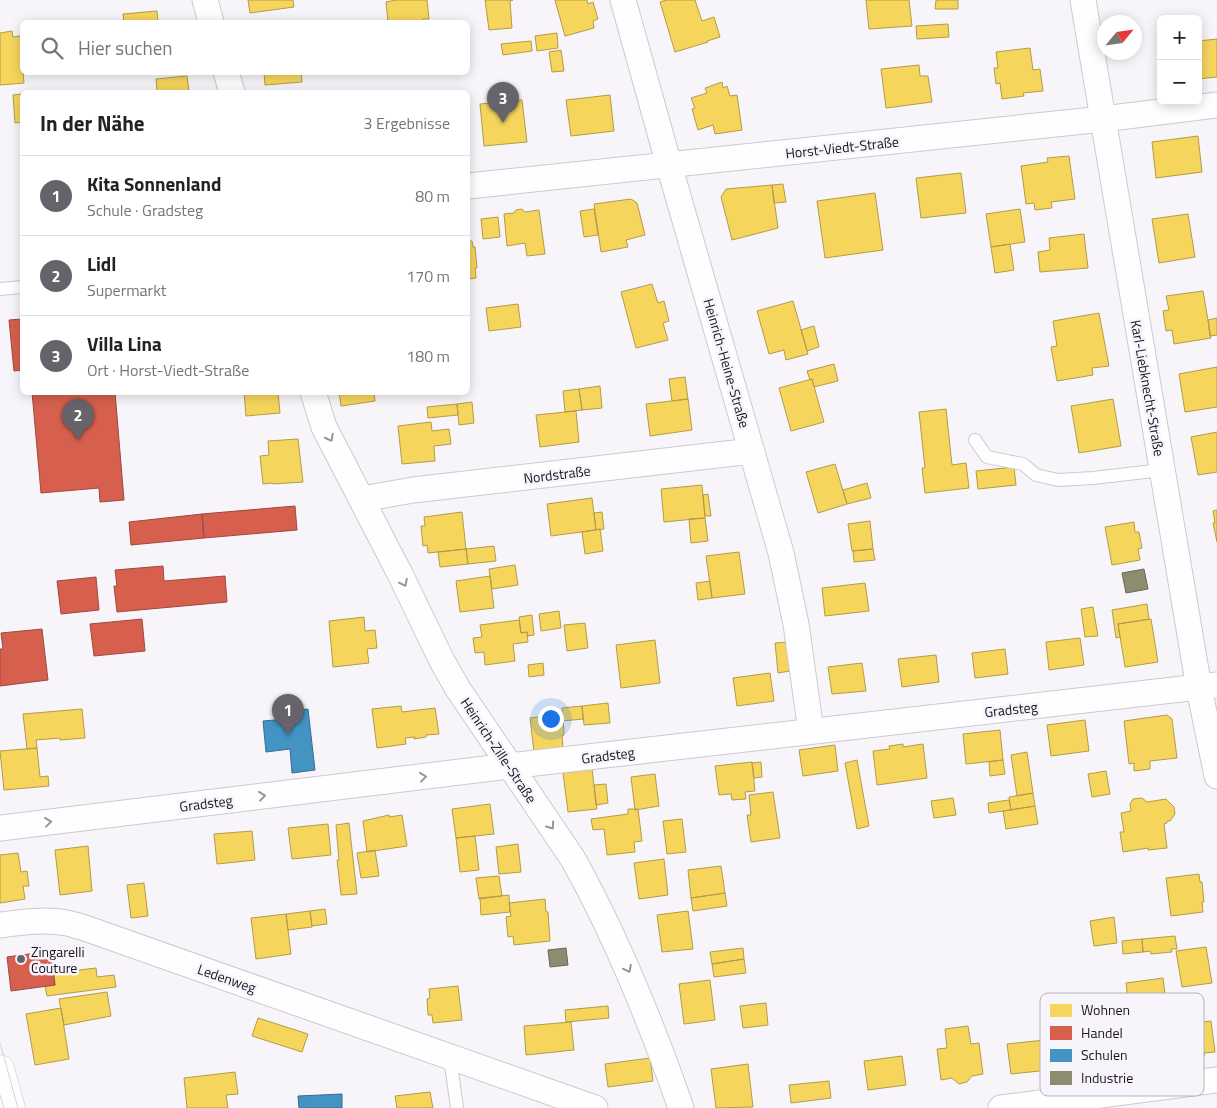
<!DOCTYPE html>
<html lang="de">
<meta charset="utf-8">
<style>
:root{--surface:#fff;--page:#f6f6f6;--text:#222;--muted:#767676;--line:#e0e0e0;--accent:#67636b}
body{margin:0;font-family:"Titillium Web",sans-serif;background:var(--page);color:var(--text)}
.controls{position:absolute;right:15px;top:15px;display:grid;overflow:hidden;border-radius:8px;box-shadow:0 2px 12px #0003}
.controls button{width:45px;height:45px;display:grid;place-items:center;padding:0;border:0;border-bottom:1px solid var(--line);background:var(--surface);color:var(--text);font:25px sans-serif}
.compass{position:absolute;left:1097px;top:15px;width:45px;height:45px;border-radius:50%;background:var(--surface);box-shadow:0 2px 12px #0003;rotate:61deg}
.you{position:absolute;left:550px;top:718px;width:18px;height:18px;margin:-12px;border:4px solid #fff;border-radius:50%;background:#1a73e8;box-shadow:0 0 0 8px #1a73e833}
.badge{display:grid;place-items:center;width:32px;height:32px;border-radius:50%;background:var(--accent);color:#fff;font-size:16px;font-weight:700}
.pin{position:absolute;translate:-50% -41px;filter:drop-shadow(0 1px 2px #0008)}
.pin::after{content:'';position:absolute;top:26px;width:18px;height:15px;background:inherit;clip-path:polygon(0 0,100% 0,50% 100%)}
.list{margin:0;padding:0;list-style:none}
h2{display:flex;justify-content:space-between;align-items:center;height:65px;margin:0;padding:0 20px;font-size:21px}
h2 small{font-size:16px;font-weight:400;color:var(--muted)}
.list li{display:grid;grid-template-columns:32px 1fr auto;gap:15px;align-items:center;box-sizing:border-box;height:80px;padding:0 20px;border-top:1px solid var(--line)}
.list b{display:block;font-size:19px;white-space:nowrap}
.list p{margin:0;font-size:16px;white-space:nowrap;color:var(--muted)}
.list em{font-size:16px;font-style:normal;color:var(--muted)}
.icon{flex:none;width:28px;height:28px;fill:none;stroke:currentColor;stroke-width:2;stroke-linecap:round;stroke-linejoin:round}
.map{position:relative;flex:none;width:1217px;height:1108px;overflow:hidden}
.search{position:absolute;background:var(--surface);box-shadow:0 2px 12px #0003;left:20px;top:20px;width:450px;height:55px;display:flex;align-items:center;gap:12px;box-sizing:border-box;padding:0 18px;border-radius:8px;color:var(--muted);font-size:19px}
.panel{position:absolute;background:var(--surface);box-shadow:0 2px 12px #0003;left:20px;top:90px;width:450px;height:305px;border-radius:8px}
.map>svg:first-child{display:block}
.homes{fill:#f6d55c;stroke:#b49b49}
.shops{fill:#d6604d;stroke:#9d493f}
.schools{fill:#4393c3;stroke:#366d92}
.industry{fill:#8c8c6e;stroke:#6a6856}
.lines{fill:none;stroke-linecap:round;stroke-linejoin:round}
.lane-casing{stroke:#ccc9d1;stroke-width:14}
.street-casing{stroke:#ccc9d1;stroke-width:27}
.secondary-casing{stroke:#ccc9d1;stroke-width:29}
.lane{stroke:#fefefe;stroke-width:12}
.street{stroke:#fefefe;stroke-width:25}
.secondary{stroke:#fefefe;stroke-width:28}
.tram{stroke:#d4d4d5;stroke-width:1}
.oneway{stroke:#979599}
.poi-dot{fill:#67636b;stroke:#f7f4fb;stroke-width:2}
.labels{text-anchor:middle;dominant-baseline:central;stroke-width:5;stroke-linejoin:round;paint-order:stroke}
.street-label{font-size:14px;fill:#19141e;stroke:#f7f4fb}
.poi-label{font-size:14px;fill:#19141e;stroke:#f7f4fb;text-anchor:start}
.key{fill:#f7f4fb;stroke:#b4b1b9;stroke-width:1}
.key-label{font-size:14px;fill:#19141e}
</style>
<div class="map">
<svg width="1217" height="1108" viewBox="0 0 1217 1108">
<rect width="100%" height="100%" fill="#f7f5fa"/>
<path class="homes" d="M248,0h45l1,7 -44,6z
M396,0h31l2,19h-6v3h-35l-2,-20z
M485,0h28l-3,1 2,27 -23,2z
M555,0h32l1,4 5,-2 5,17 -5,2 1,7 -29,8z
M666,0h29l7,21 12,-4 6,20 -13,4 1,1 -33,10 -15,-50z
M866,0h43l3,26 -43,3z
M936,0h22v9h-23z
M157,11l1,11h-34l-1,-8z
M948,24l1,13 -32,2 -1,-13z
M12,31l1,6 7,-1 4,47 -24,2v-52z
M557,33l1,15 -21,3 -2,-15z
M1217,39v38l-19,2v-38z
M531,41l1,10 -29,4 -2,-11z
M1030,48l3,22 7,-1 3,22 -20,2 1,3 -22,3 -2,-16 -4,1 -2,-16h4l-2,-16z
M561,50l3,21 -12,1 -3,-20z
M919,65l1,11h8l4,26 -46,6 -5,-39z
M264,72h37l1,10 -37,3z
M187,76l2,16h-44l12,-1 -1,-12z
M722,82l1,6 4,-2 3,10 7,-1 5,35 -27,4 -2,-9 -15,5 -6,-21 3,-1 -4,-10 16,-5 -2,-5z
M22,94v28l-7,1 -2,-28z
M610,95l4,36 -43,5 -5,-36z
M522,100l5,42 -43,4 -4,-42z
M1198,136l4,36 -46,6 -4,-36z
M1069,156l6,43 -24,3 1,6 -17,2 -1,-7 -8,1 -5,-38 27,-4 -1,-4z
M961,173l5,40 -45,5 -5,-40z
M783,184l3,18 -12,1 -2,-18z
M772,185l6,43 -46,12 -11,-43 5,-8z
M875,193l8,57 -58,8 -8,-57z
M631,199l6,4 8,32 -19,5 2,7 -27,5 -7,-48z
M522,209l3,3 14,-2 6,44 -18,2 -2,-13 -18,3 -3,-32 10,-1 2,-3z
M594,209l4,26 -14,2 -4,-26z
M1020,209l5,33 -34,5 -5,-33z
M1188,214l7,43 -36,6 -7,-44z
M498,217l2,20 -17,2 -2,-20z
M1084,234l4,34 -48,4 -2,-20 12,-2 -1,-12z
M468,241h4l1,6h2l2,21h-2l1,10 -8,1z
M1010,244l4,26 -19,3 -4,-26z
M652,284l6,19 6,-2 5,20 -6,2 5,17 -32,8 -15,-56z
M1203,291l8,47 -37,6 -2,-14 -6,1 -3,-20 6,-1 -3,-14z
M793,301l15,53 -22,6 -2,-10 -15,4 -12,-43z
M518,304l3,23 -32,4 -3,-23z
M1099,313l10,53 -17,2 1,7 -36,6 -6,-34 6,-1 -4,-25z
M1217,318v17l-7,1 -2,-16z
M814,326l5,21 -12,4 -6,-21z
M834,364l4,17 -24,6 -2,-8 -2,1 -3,-9z
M1217,367v40l-32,5 -6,-38z
M685,377l3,22 -16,2 -3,-22z
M812,379l12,43 -33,9 -12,-43z
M600,386l2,22 -20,2 -3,-21z
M579,389l3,21 -17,2 -2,-21z
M244,392h34l2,21 -34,3z
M339,392h35l1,9 -34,5z
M688,399l4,31 -42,6 -4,-32z
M1113,399l8,47 -42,7 -8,-47z
M472,402l2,21 -15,2 -2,-21z
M457,404l1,11 -30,3 -1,-11z
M946,409l6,56 14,-2 3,25 -44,5 -3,-25h3l-6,-56z
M576,411l3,31 -39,5 -4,-32z
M431,422l1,9 17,-2 2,15 -17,2 1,15 -33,3 -4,-38z
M1217,432v40l-19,3 -7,-38z
M298,439l5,43 -30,2 -1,-1 -9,1 -3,-28 9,-1 -1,-14z
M835,464l12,40 -29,9 -12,-41z
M1014,467l2,18 -38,4 -2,-18z
M867,483l4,15 -24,6 -4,-14z
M702,485l3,33 -41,4 -3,-33z
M708,494l3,22h-6l-2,-21z
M592,498l4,32 -45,6 -4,-32z
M1217,510v32l-4,-19h2l-2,-12z
M462,512l4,37 -38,4 -1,-8 -4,1 -2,-20h4l-1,-9z
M602,512l2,17 -8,1 -2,-17z
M705,518l3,23 -17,2 -2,-24z
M870,521l3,28 -21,2 -4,-27z
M1134,522l1,10h4l3,16 -4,1 2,11 -28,5 -7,-38z
M600,529l3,22 -18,3 -3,-22z
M494,546l2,15 -28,3 -2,-15z
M466,549l2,15 -28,3 -2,-15z
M873,549l2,11 -21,2 -1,-11z
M739,552l6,42 -33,4 -6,-42z
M515,565l3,20 -26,4 -3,-20z
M490,576l4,32 -34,4 -4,-31z
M710,581l2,17 -14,2 -2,-17z
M865,583l4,28 -44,5 -3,-28z
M1147,604l2,15 -31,5 2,13 -4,1 -4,-28z
M1093,607l5,29 -13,1 -4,-28z
M559,611l2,17 -20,3 -2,-17z
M532,615l2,20 -6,1 -1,-4 -6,1 -2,-16z
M364,617l1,14 10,-1 2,18 -10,1 2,14 -36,4 -4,-46z
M1151,619l7,43 -33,5 -7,-43z
M519,620l2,13 6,-1 1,10 -15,2 2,17 -30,4 -1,-13 -9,1 -2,-15 9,-1 -2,-12z
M585,623l3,25 -21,3 -3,-26z
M1080,638l4,27 -35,5 -3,-28z
M655,640l5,43 -39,5 -5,-43z
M787,642l3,29 -12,2 -3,-30z
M1005,649l3,25 -33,4 -3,-25z
M936,655l3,27 -37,5 -4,-28z
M543,663l1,12 -15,2 -1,-12z
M862,663l4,28 -34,3 -4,-27z
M770,673l4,28 -37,5 -4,-28z
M608,703l2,20 -26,2 -2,-19z
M401,706l1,6 33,-4 4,26 -13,1v2l-12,2 1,-2 -10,1 1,6 -29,4 -5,-39z
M582,706l1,13 -20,2 -1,-13z
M82,709l3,29 -25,2v-2l-24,2 1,8 -10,1 -4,-35z
M563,714l1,21h-2l1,14 -29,3 -4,-34z
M1167,715l5,4 5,39 -27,3v8l-16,2v-8l-5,1 -5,-43z
M1085,720l4,31 -38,5 -4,-31z
M1000,730l3,30 -37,4 -3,-30z
M903,744v3l20,-3 4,34 -50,7 -4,-34 17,-2 -1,-3z
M835,745l3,26 -35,5 -4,-26z
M37,748l3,29 8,-1 1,10 -45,4 -4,-39z
M1027,752l6,41 -16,3 -6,-41z
M857,760l12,66 -12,3 -12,-66z
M1003,760l2,14 -15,2 -1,-14z
M752,762l3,29 -10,1 1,7 -14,1 -1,-6 -12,1 -4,-29z
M761,762l1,15 -8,1 -2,-15z
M592,769l5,40 -29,3 -5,-39z
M1106,771l4,23 -18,3 -4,-23z
M655,774l4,32 -24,4 -4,-33z
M606,784l2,19 -12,2 -2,-20z
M773,792l7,46 -29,4 -4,-27h4l-2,-20z
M1033,793l2,13 -24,4 -2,-13z
M953,798l3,17 -22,3 -3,-17z
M1142,798l5,4 19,-3 8,8 1,7 -5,7h-3v2l-3,1 3,24 -19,2v-2l-25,4 -3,-20h4l-3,-19 10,-2 -1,-7 3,-5z
M1009,800l2,10 -22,3 -1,-10z
M490,804l4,30 -38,4 -4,-29z
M1035,806l3,18 -32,5 -3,-18z
M628,809h10l4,32 -8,1 1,10 -28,3 -3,-26 -11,1 -2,-11 37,-5z
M389,815v2l13,-2 5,31 -40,6 -4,-31z
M682,819l4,33 -19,2 -4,-33z
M349,823l8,71 -16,1 -4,-35h2l-3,-35z
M328,824l3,31 -39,4 -4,-31z
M252,831l3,29 -38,4 -3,-30z
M475,836l4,34 -19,2 -4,-34z
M518,844l3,28 -22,2 -3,-27z
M88,846l4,45 -32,4 -5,-45z
M375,850l4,26 -18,2 -4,-25z
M18,853l3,19 6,-1 2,15h-6l2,13 -25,4v-48z
M664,859l4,36 -29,4 -5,-36z
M721,866l4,27 -34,5 -3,-28z
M1199,874l1,8h2l2,20h-2l1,10 -32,4 -5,-38z
M499,876l3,20 -23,3 -3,-21z
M144,883l4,33 -17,2 -4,-33z
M725,893l2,13 -34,5 -2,-13z
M509,895l1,17 -29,3 -1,-17z
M545,899l1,13h2l2,29 -36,4 -1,-9 -5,1 -2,-20 5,-1 -2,-13z
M325,909l2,15 -15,2 -2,-15z
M310,911l2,16 -24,3 -2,-16z
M688,911l5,38 -31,3 -5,-37z
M286,914l5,40 -35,5 -5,-41z
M1114,917l3,26 -23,3 -4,-25z
M1175,936l2,13h-6l1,3 -21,2 -1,-3 -7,1 -1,-13z
M1142,939l1,13 -20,2 -1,-13z
M1206,947l6,36 -30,4 -6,-36z
M743,948l1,11 -32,5 -2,-12z
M744,959l2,14 -32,4 -2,-13z
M96,968l1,9 17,-2 2,12 -69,9 -2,-10 10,-1 -1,-12z
M1163,978l3,24 -37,6 -3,-25z
M710,980l5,40 -31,4 -5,-40z
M458,986l4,34 -29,3 -1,-8h-4l-1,-16 3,-1 -1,-9z
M107,992l4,24 -47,9 -5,-26z
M766,1003l2,22 -25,3 -3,-22z
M608,1006l1,12 -43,4 -1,-12z
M61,1008l8,51 -34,6 -9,-51z
M258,1018l50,16 -6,18 -50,-16z
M1211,1021l4,31 -11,1 1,2 -17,2 -1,-2 -10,1 -4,-30z
M571,1022l3,28 -48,5 -2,-29z
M968,1026l3,18 8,-1 4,31 -11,2 -5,6 -8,2 -7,-6 -11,2 -4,-31 10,-1 -2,-19z
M1045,1040l4,30 -38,4 -4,-30z
M902,1056l4,29 -38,5 -4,-29z
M650,1058l3,23 -45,6 -3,-23z
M748,1064l5,43 -37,1 -5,-39z
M235,1072l3,22 -12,1 2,13h-41l-3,-30z
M829,1081l2,17 -40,5 -2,-18z
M430,1092l3,16h-36l-2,-12z"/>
<path class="shops" d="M22,319v51l-8,1 -5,-51z
M32,392h83l9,108 -24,2 -1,-14 -58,5z
M295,506l2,24 -93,8 -2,-24z
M202,514l2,24 -73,7 -2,-23z
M163,566l1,15 61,-5 2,26 -110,10 -3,-26h3l-2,-16z
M96,577l3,33 -38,4 -4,-33z
M142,619l3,32 -51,5 -4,-32z
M42,629l6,51 -48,6v-37h3l-2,-16z
M50,951l5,34 -44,6 -4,-34z"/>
<path class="schools" d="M308,709l7,61 -23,3 -2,-24 -24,3 -3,-31 23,-2 -1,-8z
M342,1094v14h-43l-1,-12z"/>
<path class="industry" d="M1144,569l4,20 -22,4 -4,-20z
M566,948l2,17 -18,2 -2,-17z"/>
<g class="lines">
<g class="lane-casing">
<path id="lane" d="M0,289l22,-2
M975,440l12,17 36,7 13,11 22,5 35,-2 69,-8
M450,1057l7,51"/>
</g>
<g class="street-casing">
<path id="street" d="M205,0l6,22
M623,0l46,165 112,388 15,71 15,107
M1083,0l116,688 18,88
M226,72l6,20
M468,186l635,-67 114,-14
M313,392l11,35 77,149 41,85 16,28 115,170c44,79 78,163 108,249
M362,499l51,-9 339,-39
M0,828l509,-62 708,-81
M0,925c22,-3 45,-6 67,-2 5,1 10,3 15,4l513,181
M1001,1108l216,-28"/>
</g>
<g class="secondary-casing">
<path id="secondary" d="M0,1069l11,39"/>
</g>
<use href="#lane" class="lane"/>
<use href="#street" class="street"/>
<use href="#secondary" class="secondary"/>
<path class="tram" d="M0,1043l18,65
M0,1095l4,13"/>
</g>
<defs><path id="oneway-chevron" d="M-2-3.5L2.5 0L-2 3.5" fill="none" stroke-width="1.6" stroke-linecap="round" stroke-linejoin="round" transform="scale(1.25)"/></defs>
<g class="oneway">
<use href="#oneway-chevron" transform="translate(330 438) rotate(63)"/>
<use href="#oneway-chevron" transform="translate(404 583) rotate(64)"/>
<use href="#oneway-chevron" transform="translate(423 777) rotate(-7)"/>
<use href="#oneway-chevron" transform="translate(262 796) rotate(-7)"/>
<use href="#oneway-chevron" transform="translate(48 822) rotate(-7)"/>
<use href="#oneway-chevron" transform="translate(551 826) rotate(55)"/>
<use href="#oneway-chevron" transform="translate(628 969) rotate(64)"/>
</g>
<circle class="poi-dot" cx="21" cy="959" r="5"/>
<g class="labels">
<g class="street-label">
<text transform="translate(842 147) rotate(-6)">Horst-Viedt-Straße</text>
<text transform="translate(727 363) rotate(74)">Heinrich-Heine-Straße</text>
<text transform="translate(1148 388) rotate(80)">Karl-Liebknecht-Straße</text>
<text transform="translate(557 474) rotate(-7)">Nordstraße</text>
<text transform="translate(1011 709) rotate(-6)">Gradsteg</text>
<text transform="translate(499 750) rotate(56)">Heinrich-Zille-Straße</text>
<text transform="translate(608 755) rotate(-7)">Gradsteg</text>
<text transform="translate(206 803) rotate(-7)">Gradsteg</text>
<text transform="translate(227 978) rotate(19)">Ledenweg</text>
</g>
<g class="poi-label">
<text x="31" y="951">Zingarelli<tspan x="31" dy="16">Couture</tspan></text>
</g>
</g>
<rect x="1040" y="993" width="164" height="103" rx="8" class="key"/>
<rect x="1050" y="1004" width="22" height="13" fill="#f6d55c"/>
<rect x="1050" y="1026" width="22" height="14" fill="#d6604d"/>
<rect x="1050" y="1049" width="22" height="13" fill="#4393c3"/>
<rect x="1050" y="1071" width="22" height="14" fill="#8c8c6e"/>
<g class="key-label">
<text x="1081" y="1015">Wohnen</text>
<text x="1081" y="1038">Handel</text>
<text x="1081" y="1060">Schulen</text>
<text x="1081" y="1083">Industrie</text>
</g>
</svg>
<div class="controls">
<button>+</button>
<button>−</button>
</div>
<svg class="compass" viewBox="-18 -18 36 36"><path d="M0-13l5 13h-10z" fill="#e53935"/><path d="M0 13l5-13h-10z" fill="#767676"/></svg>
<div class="you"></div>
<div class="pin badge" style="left:288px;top:735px">1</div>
<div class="pin badge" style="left:78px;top:440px">2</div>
<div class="pin badge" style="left:503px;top:123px">3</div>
<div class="search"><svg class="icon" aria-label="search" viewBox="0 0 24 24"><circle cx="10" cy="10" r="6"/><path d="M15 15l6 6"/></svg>Hier suchen</div>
<section class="panel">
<h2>In der Nähe<small>3 Ergebnisse</small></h2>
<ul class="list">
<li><span class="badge">1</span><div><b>Kita Sonnenland</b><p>Schule · Gradsteg</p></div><em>80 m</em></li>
<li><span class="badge">2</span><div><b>Lidl</b><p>Supermarkt</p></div><em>170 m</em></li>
<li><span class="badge">3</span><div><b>Villa Lina</b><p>Ort · Horst-Viedt-Straße</p></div><em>180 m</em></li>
</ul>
</section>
</div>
